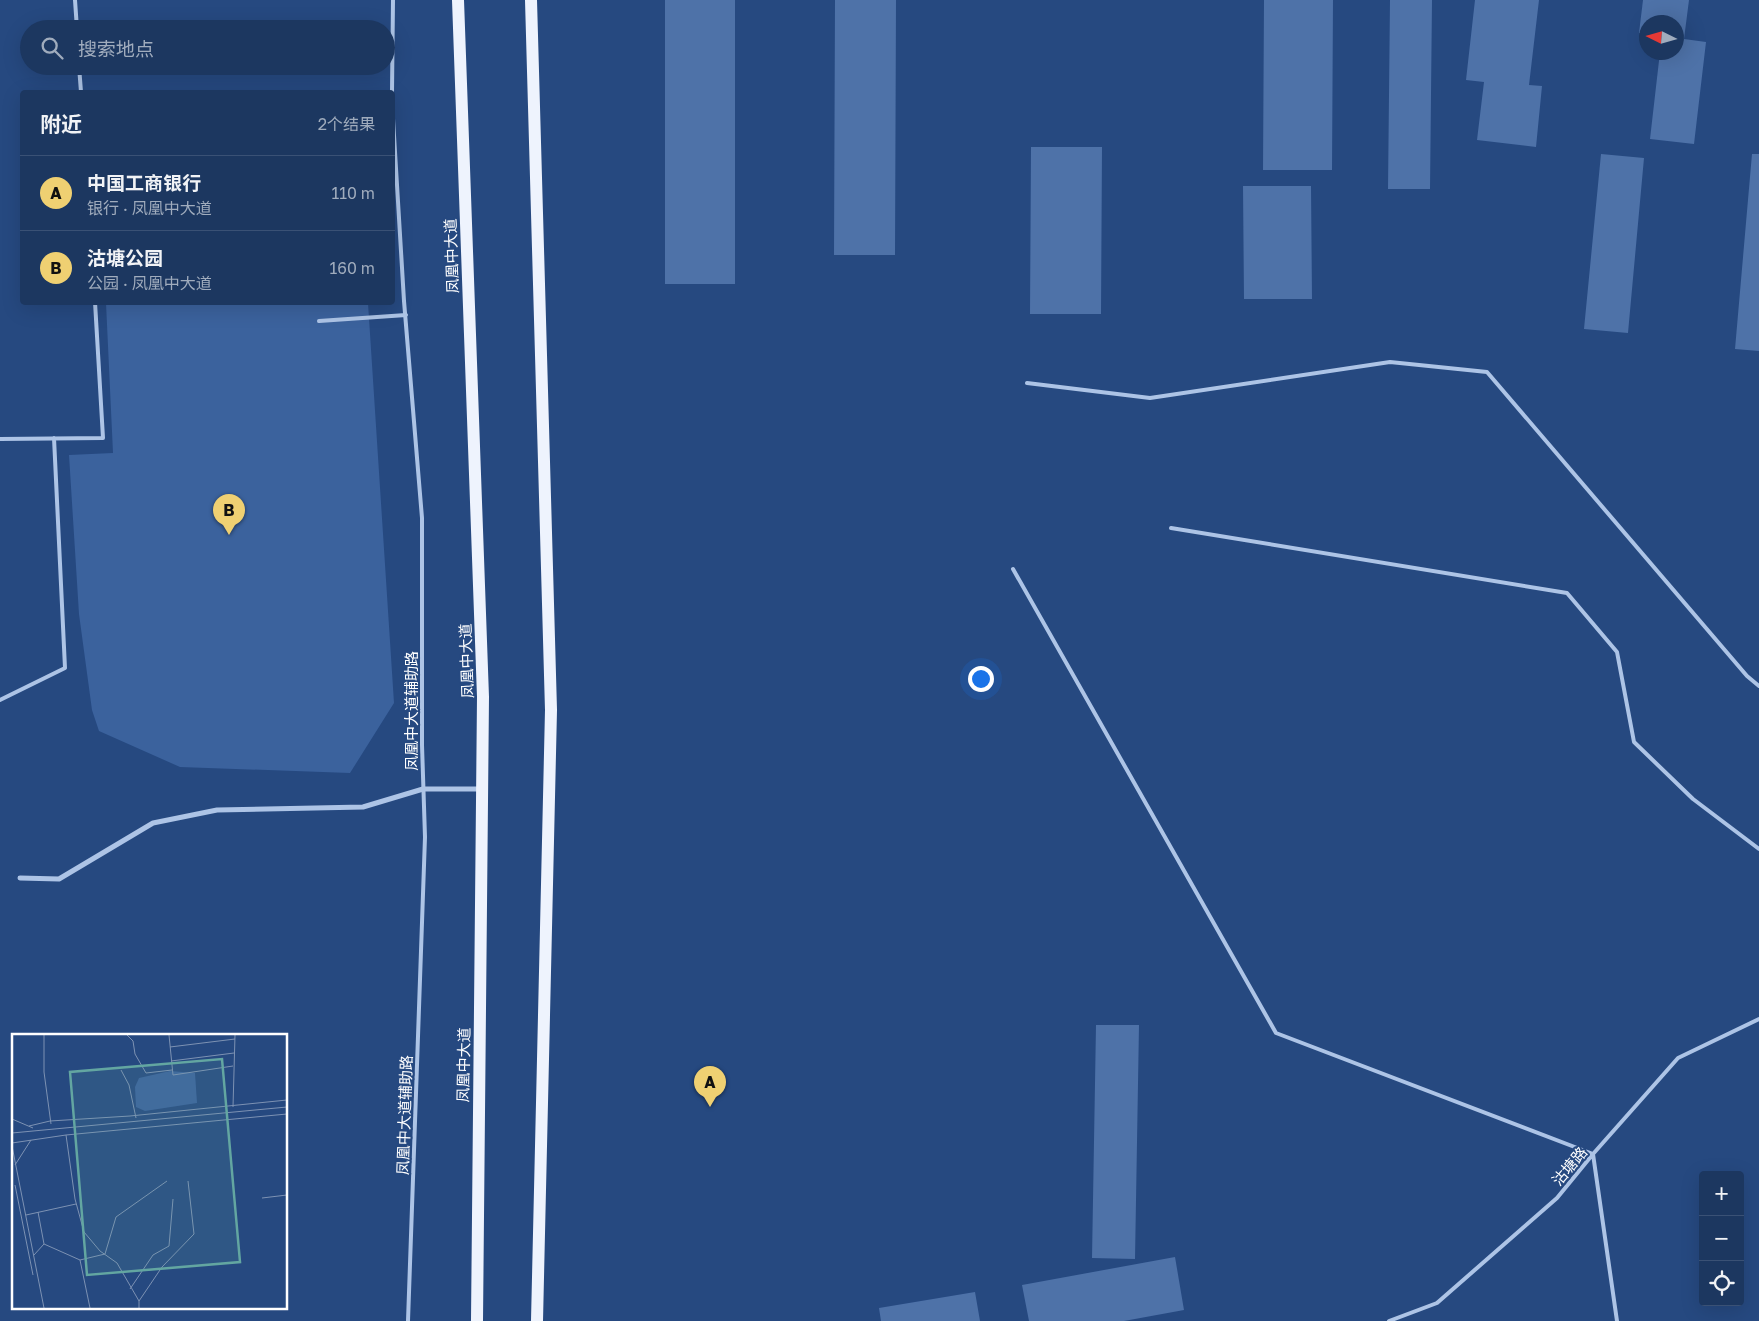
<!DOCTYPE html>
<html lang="zh">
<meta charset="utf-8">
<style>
:root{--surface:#1c3760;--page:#294269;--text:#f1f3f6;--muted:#a0acbd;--line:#3a5175;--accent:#efd072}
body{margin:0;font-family:"Golos Text","Noto Sans SC",sans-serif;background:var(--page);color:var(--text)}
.controls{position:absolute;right:15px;bottom:15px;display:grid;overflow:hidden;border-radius:5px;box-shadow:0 5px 20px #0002}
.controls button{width:45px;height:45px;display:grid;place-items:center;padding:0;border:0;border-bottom:1px solid var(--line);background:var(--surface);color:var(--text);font:25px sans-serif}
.compass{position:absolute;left:1639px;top:15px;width:45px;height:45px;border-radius:50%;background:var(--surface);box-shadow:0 5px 20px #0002;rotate:275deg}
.you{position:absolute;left:980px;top:678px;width:18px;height:18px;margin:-12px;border:4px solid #fff;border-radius:50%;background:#1a73e8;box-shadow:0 0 0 8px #1a73e833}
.badge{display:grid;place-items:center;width:32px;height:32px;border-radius:50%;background:var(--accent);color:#111;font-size:16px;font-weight:700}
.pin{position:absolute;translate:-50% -41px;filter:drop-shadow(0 1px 2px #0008)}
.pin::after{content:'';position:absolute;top:26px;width:18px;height:15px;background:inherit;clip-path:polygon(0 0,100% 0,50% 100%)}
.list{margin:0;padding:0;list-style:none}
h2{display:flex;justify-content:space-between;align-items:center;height:65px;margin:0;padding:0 20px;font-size:21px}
h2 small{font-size:16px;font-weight:400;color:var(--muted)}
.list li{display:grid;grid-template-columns:32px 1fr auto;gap:15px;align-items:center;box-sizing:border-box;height:75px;padding:0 20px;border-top:1px solid var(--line)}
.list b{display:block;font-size:19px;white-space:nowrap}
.list p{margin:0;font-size:16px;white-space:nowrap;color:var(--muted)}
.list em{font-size:16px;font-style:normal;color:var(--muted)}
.icon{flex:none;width:28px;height:28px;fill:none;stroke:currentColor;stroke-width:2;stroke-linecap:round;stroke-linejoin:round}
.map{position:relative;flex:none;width:1759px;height:1321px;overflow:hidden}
.search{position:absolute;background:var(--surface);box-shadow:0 5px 20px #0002;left:20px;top:20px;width:375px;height:55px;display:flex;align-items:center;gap:12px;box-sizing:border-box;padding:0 18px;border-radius:28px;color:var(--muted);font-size:19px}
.panel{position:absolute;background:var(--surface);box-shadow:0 5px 20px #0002;left:20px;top:90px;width:375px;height:215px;border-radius:5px}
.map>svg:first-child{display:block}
.green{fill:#3b629d}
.building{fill:#4e72a8}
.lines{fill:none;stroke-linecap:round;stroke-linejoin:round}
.service{stroke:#adc4e6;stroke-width:4}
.minor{stroke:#adc4e6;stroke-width:5}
.primary{stroke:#eef3fd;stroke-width:12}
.labels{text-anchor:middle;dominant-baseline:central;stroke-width:4;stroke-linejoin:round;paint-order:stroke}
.street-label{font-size:15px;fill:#fff;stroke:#264980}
.inset-road{fill:none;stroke:#7d92b3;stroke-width:1}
.view{fill:#63a6a1;fill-opacity:0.15;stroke:#63a6a1;stroke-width:2.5}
.inset-edge{fill:none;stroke:#fff;stroke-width:2.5}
</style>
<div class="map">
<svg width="1759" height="1321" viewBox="0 0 1759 1321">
<rect width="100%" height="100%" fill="#264980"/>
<path class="green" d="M106,303h262l26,400 -44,70 -170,-6 -81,-36 -7,-21 -13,-96 -10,-159 44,-2z"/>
<path class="building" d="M665,0h70v284h-70z
M835,0h61l-1,255h-61z
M1264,0h69l-1,170h-69z
M1390,0h42l-2,189h-42z
M1475,0h64l-10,85 13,1 -6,61 -59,-7 7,-58 -18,-2z
M1643,0h46l-5,39 22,3 -12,102 -44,-5 10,-87h16v-30h-30v12l-7,-1z
M1031,147h71l-1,167h-71z
M1601,154l43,4 -16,175 -44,-4z
M1752,154h7v197l-24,-2z
M1243,186h68l1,113h-68z
M1096,1025h43l-4,234 -43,-1z
M1175,1257l9,53 -60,11h-95l-7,-36z
M975,1292l5,29h-99l-2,-13z"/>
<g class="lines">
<path class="service" d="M75,0l2,29
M79,66l2,26
M392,92l1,-92
M392,102l12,199 18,217v227l3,92 -17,484
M319,321l87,-6
M1027,383l123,15 240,-36 97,10 260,304 12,10
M0,439l103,-1 -8,-136
M1171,528l396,65 50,59 17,90 59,57 66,50
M1013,569l263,464 317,121 24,167
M0,700l65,-32 -11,-230
M1389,1321l48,-18 120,-105 36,-44 85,-96 81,-39"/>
<path class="minor" d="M20,878l39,1 94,-56 64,-13 146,-3 60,-18h59"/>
<path class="primary" d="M458,0l25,697 -6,624
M531,0l20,710 -14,611"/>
</g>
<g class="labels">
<g class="street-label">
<text transform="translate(451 256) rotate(-92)">凤凰中大道</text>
<text transform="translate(466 661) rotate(-92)">凤凰中大道</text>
<text transform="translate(411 711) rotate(-90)">凤凰中大道辅助路</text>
<text transform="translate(463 1065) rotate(-89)">凤凰中大道</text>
<text transform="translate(404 1115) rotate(-88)">凤凰中大道辅助路</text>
<text transform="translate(1569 1166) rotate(-50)">沽塘路</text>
</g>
</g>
<g transform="translate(12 1034)">
<rect width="275" height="275" fill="#264980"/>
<path d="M158,37l25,2 2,30 -52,8 -9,-4 -1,-20 4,-9z" fill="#3b629d"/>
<path class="inset-road" d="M32,1v37l7,52M115,1l6,6 2,13 11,19 26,-3M157,1l4,40 60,-9M158,13l65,-8M159,27l63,-8M109,36l8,15 7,33M221,73l2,-72M0,85l21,9M17,92l21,-5 80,-5 157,-16M0,99l275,-26M54,101l9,64 9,33 16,19 17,12 22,38v7M0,109l54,-8 221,-21M0,112l32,162M3,131l16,-25M3,151l18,90M250,164l25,-3M14,181l50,-11M32,210l36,16 25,-6 11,-37 51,-36M22,221l10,-11 -6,-32M68,226l10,48M118,255l23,-34 16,-9 4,-47M127,267l23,-34 32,-33 -6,-53"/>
<path class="view" d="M210,25l18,203 -153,13 -17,-203z"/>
<rect width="275" height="275" class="inset-edge"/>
</g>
</svg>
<div class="controls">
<button>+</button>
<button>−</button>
<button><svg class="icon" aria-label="locate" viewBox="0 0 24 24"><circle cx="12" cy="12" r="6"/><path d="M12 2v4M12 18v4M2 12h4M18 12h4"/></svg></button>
</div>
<svg class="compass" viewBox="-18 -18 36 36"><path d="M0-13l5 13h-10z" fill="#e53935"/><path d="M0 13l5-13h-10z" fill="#a0acbd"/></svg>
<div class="you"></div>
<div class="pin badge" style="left:710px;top:1107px">A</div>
<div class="pin badge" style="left:229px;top:535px">B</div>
<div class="search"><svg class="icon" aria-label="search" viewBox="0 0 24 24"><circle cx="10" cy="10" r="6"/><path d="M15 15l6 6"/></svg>搜索地点</div>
<section class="panel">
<h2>附近<small>2个结果</small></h2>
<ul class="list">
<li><span class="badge">A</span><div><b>中国工商银行</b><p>银行 · 凤凰中大道</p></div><em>110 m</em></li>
<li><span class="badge">B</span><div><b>沽塘公园</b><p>公园 · 凤凰中大道</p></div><em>160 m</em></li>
</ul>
</section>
</div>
